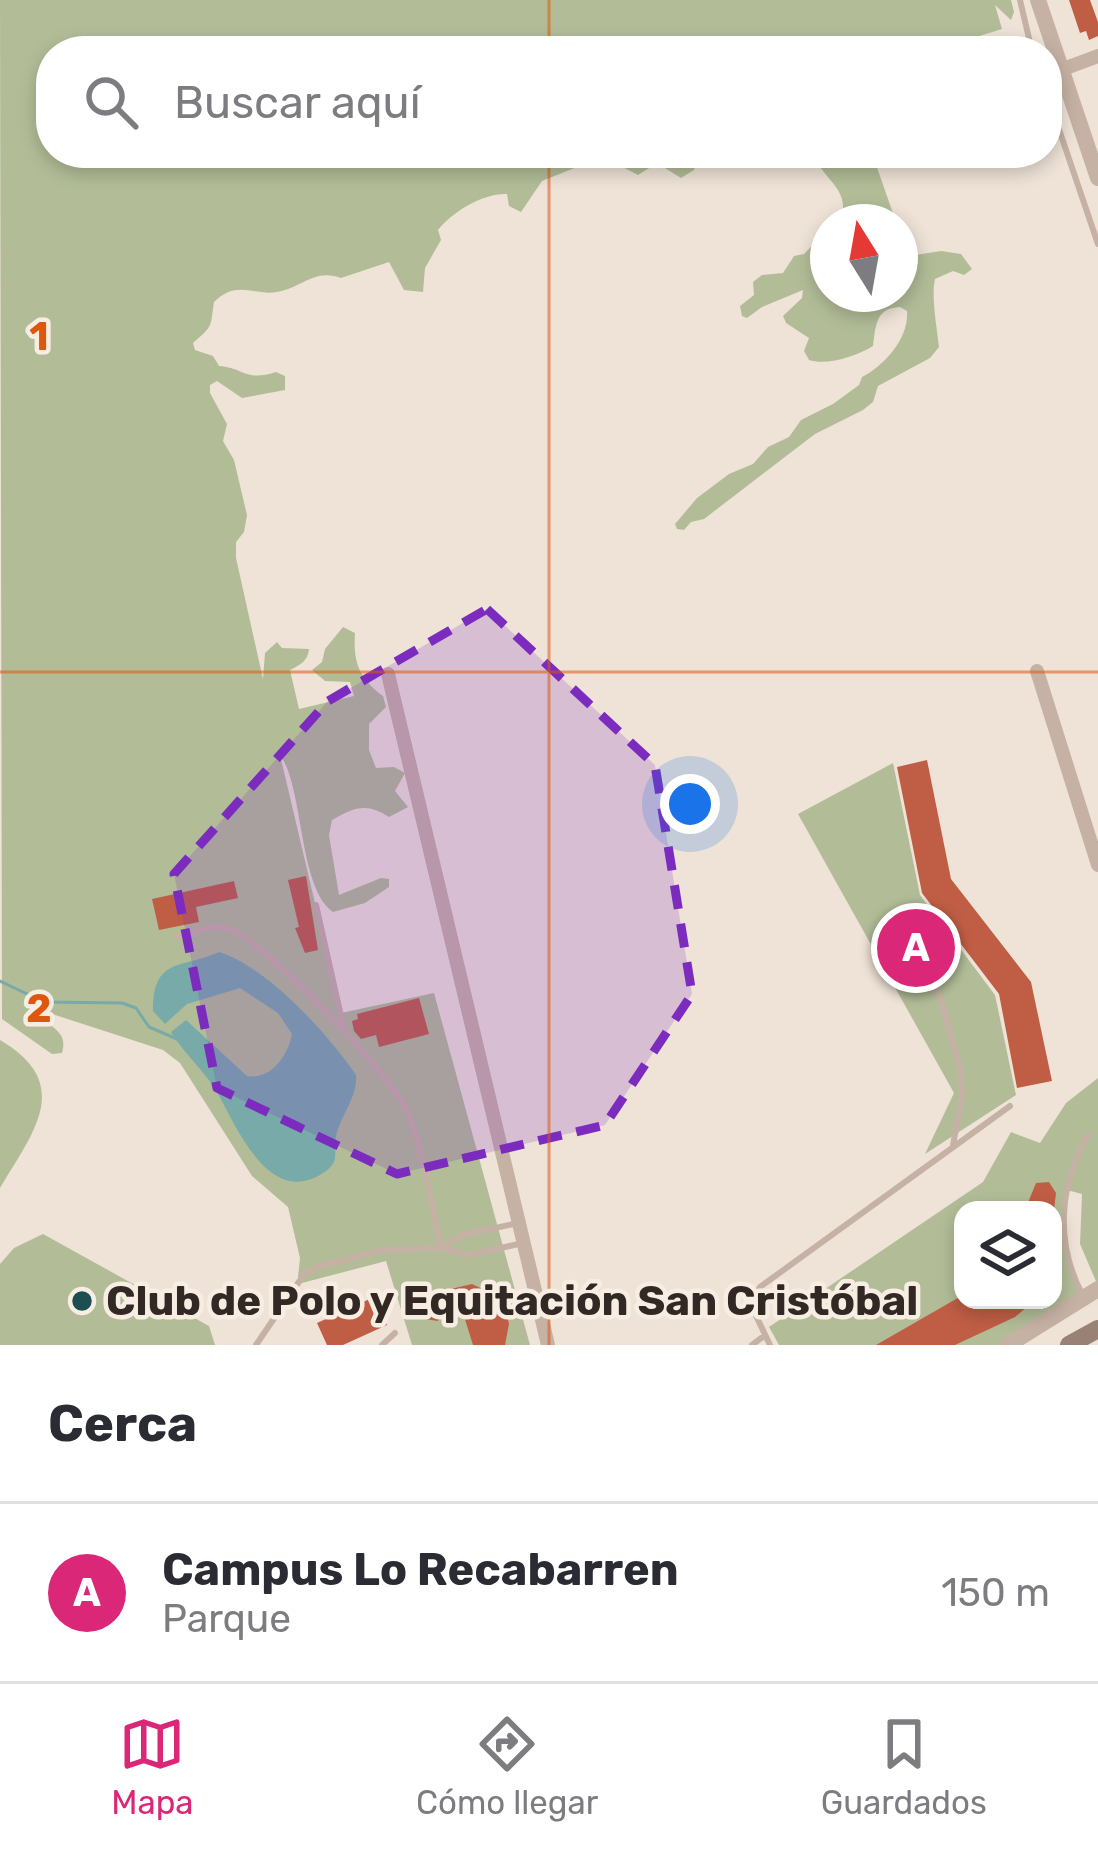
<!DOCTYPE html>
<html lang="es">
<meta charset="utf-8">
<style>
:root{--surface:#fff;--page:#f7f7f7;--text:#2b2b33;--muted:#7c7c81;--line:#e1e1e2;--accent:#db2777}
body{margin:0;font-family:Rubik,sans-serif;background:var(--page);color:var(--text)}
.controls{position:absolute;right:36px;bottom:36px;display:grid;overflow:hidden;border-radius:24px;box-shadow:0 6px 18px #0003}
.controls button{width:108px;height:108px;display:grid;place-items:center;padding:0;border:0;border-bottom:3px solid var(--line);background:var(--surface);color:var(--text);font:60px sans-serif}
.compass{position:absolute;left:810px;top:204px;width:108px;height:108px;border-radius:50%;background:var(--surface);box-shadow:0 6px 18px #0003;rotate:349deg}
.you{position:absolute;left:690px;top:804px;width:42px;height:42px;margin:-30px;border:9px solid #fff;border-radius:50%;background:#1a73e8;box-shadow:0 0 0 18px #1a73e833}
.badge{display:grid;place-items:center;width:78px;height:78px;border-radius:50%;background:var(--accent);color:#fff;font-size:39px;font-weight:700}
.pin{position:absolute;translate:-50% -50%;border:6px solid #fff;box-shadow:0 3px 12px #0006}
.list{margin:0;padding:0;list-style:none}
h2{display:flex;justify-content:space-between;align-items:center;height:156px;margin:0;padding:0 48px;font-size:51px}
h2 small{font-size:39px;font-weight:400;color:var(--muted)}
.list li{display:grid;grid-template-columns:78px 1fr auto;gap:36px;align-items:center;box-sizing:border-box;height:180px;padding:0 48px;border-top:3px solid var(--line)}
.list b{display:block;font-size:45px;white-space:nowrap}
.list p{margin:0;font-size:39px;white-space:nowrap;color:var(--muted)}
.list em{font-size:39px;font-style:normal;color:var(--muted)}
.icon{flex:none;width:66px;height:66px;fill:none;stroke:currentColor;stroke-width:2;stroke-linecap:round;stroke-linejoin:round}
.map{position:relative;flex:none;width:1098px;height:1345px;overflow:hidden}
.search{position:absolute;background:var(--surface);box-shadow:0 6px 18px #0003;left:36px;right:36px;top:36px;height:132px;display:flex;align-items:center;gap:30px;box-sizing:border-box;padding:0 42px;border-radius:48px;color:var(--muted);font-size:45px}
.sheet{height:336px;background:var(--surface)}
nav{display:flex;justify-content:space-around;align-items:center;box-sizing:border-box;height:168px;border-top:3px solid var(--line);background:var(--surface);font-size:33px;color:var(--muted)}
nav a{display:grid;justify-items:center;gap:6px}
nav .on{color:var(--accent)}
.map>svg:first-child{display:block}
.green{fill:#b2bd98;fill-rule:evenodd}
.water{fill:#78aaaa}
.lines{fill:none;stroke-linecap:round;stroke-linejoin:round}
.stream{stroke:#78aaaa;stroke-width:3}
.building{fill:#c05e45}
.service{stroke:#c6b2a4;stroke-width:6}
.minor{stroke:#c6b2a4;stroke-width:14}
.tertiary{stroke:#c6b2a4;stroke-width:16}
.secondary{stroke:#998176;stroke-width:18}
.marked{fill:#7b2cbf;fill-opacity:0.2;stroke:#7b2cbf;stroke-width:9;stroke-dasharray:24 15;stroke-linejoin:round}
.grid{fill:none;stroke:#df570d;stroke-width:3;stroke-opacity:0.55}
.poi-dot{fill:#1d4f51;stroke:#f7ede3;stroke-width:4.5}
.labels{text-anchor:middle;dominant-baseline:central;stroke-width:9;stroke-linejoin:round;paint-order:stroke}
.poi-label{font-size:42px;font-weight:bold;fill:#322925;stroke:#f7ede3;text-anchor:start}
.grid-label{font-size:39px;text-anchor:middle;font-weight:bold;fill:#df570d;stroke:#f7ede3;stroke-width:9;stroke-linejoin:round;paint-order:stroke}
</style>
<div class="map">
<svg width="1098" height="1345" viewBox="0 0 1098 1345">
<rect width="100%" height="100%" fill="#efe3d7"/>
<path class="green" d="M0,0h1011l3,12 -3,8 -16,-15 7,24 -71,22h-880v102h671l-25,9 -3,8 -13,8 -24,-15 -19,12 -25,-13 -31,3 -40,16 -21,31 -12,-6 -2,-12c-24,-1 -55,18 -69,36l3,10 -16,28 -2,24 -19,-2 -15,-28 -48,16c-27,-10 -39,10 -64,14 -24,4 -40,-13 -63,10 -4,25 0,23 -21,41l2,7 18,6 6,10c26,2 26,16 57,6l9,4v14l-43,8 -25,-17 -7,4v8l17,31 -4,17 11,19 13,55 -3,17 -8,10v16l27,121 2,-26 12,-11 5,6 27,1c-1,12 -9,16 -19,21l9,39 55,-13 -4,-14 -25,-1 -13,-11 10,-8 3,-13 18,-22 12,6c-2,29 4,45 28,63l3,11 -17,17v26l7,18 18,-1 11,6 -10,18 13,16 -19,10c-21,-14 -34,-11 -57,3l-3,15 10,60 42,-17 8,1v8l-24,16 -32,9c-35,-25 -29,-125 -53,-157l61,258 93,-20 96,352h-118l-26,-84 -84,22 -4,-6 2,-19 -12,-51 -36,-31 -72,-113 -17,-13 -117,-38 3,12c12,9 17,14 13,29l-10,1 -50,-35z
M812,153h60l24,69h-56c13,-32 -18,-43 -28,-69z
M828,229v65h72v-62l9,24 32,-5 20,3 11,15 -8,6 -11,-4 -18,8c-4,18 2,49 4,68l-9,11 -52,28 -5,16 -10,8 -48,24 -111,85 -13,3 -7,8 -7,-1 -2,-5 22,-26 32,-24 24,-10 15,-17 21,-10 12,-17 32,-16 26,-19 3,-8c23,-12 47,-39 45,-66l-7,-4c-25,1 -24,19 -27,39 -16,10 -46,20 -64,14l-5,-9 5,-13 -23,-15 -3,-7 19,-18 1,-8 -41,17 -15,11 -5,-2 -2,-10 14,-11 -1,-13 9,-7 21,-2 11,-17 10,-2z
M893,763l27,132 75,100 21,100 -91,59 29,-61 -156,-279z
M0,1040c75,44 33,92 0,148z
M1098,1078v208l-18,-42 2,-50 -15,-4 -4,44 19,61 -82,50h-221l-10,-18 214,-145 28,-50 29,11 26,-40zM963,1210h90v90h-90z
M43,1234l166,92 6,19h-215v-81l14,-16z"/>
<path class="water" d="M219,952c47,14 110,83 137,123 2,26 -21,45 -21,71 1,15 0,20 -15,29 -52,30 -84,-49 -103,-83 -13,-22 -33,-38 -46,-60l15,-12 61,56c24,4 41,-20 45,-42l-14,-21 -38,-25 -53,16 -22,20 -12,-13c0,-55 29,-42 66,-59z"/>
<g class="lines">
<path class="stream" d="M0,981l44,21 78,1 14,5 13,19 28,12"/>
</g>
<path class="building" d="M1069,0h21l8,22v14l-9,4 -3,-9 -6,2z
M927,760l24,119 80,103 21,99 -35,7 -18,-94 -77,-101 -25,-126z
M306,876l12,74 -13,3 -10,-25 4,-1 -11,-47z
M234,881l4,17 -42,9 3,15 -40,8 -7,-31z
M419,998l10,36 -50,13 -3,-12 -15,4 -7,-8 -2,-10 6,-2 -1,-5z
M1049,1182l7,11 -2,17h-29l11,-27z
M472,1284l25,12 9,15 3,13 -4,21h-32l-16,-51 -19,27 -13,-2 21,-29z
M963,1295v5h72l-20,17 -60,28h-79z
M374,1297l13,28 -44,20h-16l-10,-22z"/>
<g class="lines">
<path class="service" d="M1020,0l12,51
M1047,94l51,150
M316,905l27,120
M911,912l7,10 43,149 1,25 -9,49
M176,937c17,-4 38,-14 54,-8 34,12 165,150 178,184 16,42 23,91 33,135
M442,1247l21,-12 55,-12
M1082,1294c-27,-52 -23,-109 6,-159
M256,1345l49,-72 16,-7 62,-16 58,-2 28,7 54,-12
M382,1345l13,-12
M752,1345l12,-9
M770,1345l-20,-42 10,-16 250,-181"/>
<path class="minor" d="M1047,75l51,-19
M1037,671l61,194
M388,674l160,671"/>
<path class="tertiary" d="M1038,0l60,178
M1008,1345l90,-56"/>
<path class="secondary" d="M1069,1345l29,-16"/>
</g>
<path class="marked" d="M487,609l168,156 37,229 -87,131 -208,49 -180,-86 -43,-214 154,-173z"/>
<path class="grid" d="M549,0v51M549,153v1192M0,672h1098"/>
<circle class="poi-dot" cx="82" cy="1301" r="12"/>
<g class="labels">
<g class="poi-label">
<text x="106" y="1301">Club de Polo y Equitación San Cristóbal</text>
</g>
</g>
<g class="grid-label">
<text x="39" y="350">1</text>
<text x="39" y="1022">2</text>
</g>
</svg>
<div class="controls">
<button><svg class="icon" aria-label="layers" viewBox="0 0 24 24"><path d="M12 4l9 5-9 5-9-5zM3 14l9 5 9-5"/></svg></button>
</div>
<svg class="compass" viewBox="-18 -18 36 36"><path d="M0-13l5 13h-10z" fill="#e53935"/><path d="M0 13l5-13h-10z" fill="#7c7c81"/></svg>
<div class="you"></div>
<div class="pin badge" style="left:916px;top:948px">A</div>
<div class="search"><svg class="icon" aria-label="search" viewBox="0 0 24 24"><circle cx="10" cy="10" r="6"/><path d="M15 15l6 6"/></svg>Buscar aquí</div>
</div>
<section class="sheet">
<h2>Cerca<small></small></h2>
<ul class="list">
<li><span class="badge">A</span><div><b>Campus Lo Recabarren</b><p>Parque</p></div><em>150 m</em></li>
</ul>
</section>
<nav>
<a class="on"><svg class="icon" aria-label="map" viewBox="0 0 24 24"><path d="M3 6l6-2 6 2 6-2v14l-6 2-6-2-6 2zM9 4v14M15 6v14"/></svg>Mapa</a>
<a><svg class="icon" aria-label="directions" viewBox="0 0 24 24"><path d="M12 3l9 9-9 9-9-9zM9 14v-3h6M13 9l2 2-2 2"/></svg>Cómo llegar</a>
<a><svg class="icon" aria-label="saved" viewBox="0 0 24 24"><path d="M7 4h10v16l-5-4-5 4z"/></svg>Guardados</a>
</nav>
